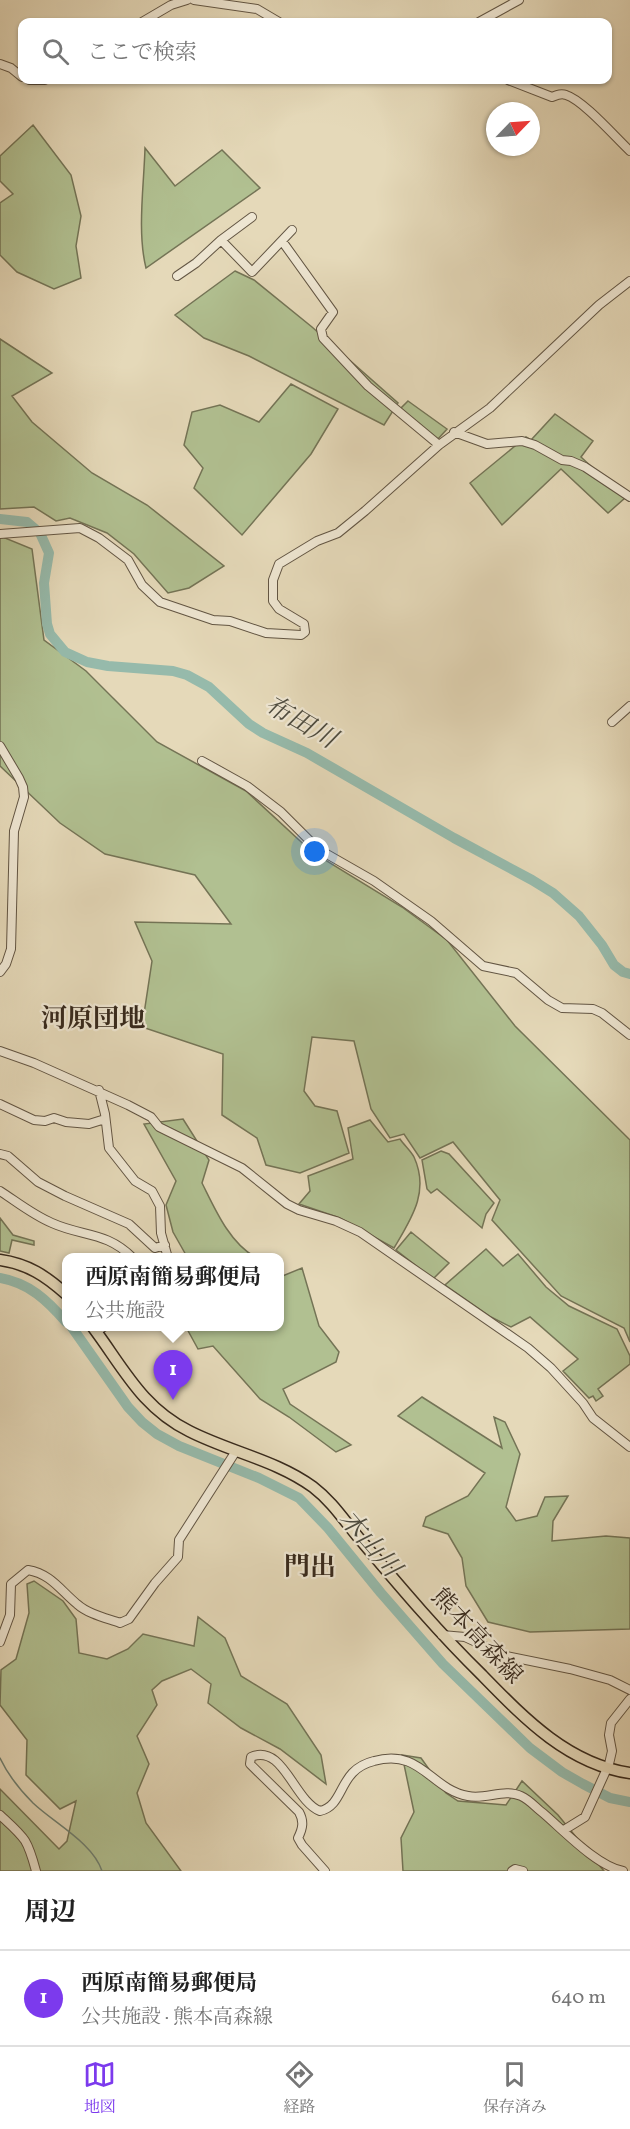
<!DOCTYPE html>
<html lang="ja">
<meta charset="utf-8">
<style>
:root{--surface:#fff;--page:#f6f6f6;--text:#222;--muted:#767676;--line:#e0e0e0;--accent:#7c3aed}
body{margin:0;font-family:Vollkorn,"Noto Serif JP",serif;background:var(--page);color:var(--text)}
.compass{position:absolute;left:486px;top:102px;width:54px;height:54px;border-radius:50%;background:var(--surface);box-shadow:0 2px 4px #0004;rotate:65deg}
.you{position:absolute;left:315px;top:852px;width:21px;height:21px;margin:-15px;border:4px solid #fff;border-radius:50%;background:#1a73e8;box-shadow:0 0 0 9px #1a73e833}
.badge{display:grid;place-items:center;width:39px;height:39px;border-radius:50%;background:var(--accent);color:#fff;font-size:20px;font-weight:700}
.pin{position:absolute;translate:-50% -50px;filter:drop-shadow(0 2px 3px #0008)}
.pin::after{content:'';position:absolute;top:32px;width:21px;height:18px;background:inherit;clip-path:polygon(0 0,100% 0,50% 100%)}
.popup{position:absolute;left:62px;top:1253px;width:222px;height:78px;box-sizing:border-box;display:grid;place-content:center;border-radius:12px;background:var(--surface);filter:drop-shadow(0 2px 4px #0005);font-size:20px;white-space:nowrap;color:var(--muted)}
.popup b{font-size:22px;color:var(--text)}
.popup::after{content:'';position:absolute;left:50%;top:100%;margin-left:-12px;border:12px solid transparent;border-top-color:var(--surface)}
.list{margin:0;padding:0;list-style:none}
h2{display:flex;justify-content:space-between;align-items:center;height:78px;margin:0;padding:0 24px;font-size:26px}
h2 small{font-size:20px;font-weight:400;color:var(--muted)}
.list li{display:grid;grid-template-columns:39px 1fr auto;gap:18px;align-items:center;box-sizing:border-box;height:96px;padding:0 24px;border-top:2px solid var(--line)}
.list b{display:block;font-size:22px;white-space:nowrap}
.list p{margin:0;font-size:20px;white-space:nowrap;color:var(--muted)}
.list em{font-size:20px;font-style:normal;color:var(--muted)}
.icon{flex:none;width:33px;height:33px;fill:none;stroke:currentColor;stroke-width:2;stroke-linecap:round;stroke-linejoin:round}
.map{position:relative;flex:none;width:630px;height:1871px;overflow:hidden}
.search{position:absolute;background:var(--surface);box-shadow:0 2px 4px #0004;left:18px;right:18px;top:18px;height:66px;display:flex;align-items:center;gap:15px;box-sizing:border-box;padding:0 21px;border-radius:12px;color:var(--muted);font-size:22px}
.sheet{height:174px;background:var(--surface)}
nav{display:flex;justify-content:space-around;align-items:center;box-sizing:border-box;height:84px;border-top:2px solid var(--line);background:var(--surface);font-size:16px;color:var(--muted)}
nav a{display:grid;justify-items:center;gap:3px}
nav .on{color:var(--accent)}
.map>svg:first-child{display:block}
.green{fill:#b1c091;stroke:#747456;stroke-width:1.5}
.lines{fill:none;stroke-linecap:round;stroke-linejoin:round}
.stream{stroke:#708072;stroke-width:1.5}
.river{stroke:#96baab;stroke-width:10}
.minor-casing{stroke:#625543;stroke-width:10}
.major-casing{stroke:#37291c;stroke-width:13}
.minor{stroke:#eee6d2;stroke-width:8}
.major{stroke:#e5d9b9;stroke-width:10}
.labels{text-anchor:middle;dominant-baseline:central;stroke-width:4.5;stroke-linejoin:round;paint-order:stroke}
.street-label{font-size:24px;fill:#37291c;stroke:#eee6d2}
.water-label{font-size:26px;font-style:italic;fill:#4f4d40;stroke:#eee6d2}
.neighbourhood-label{font-size:26px;font-weight:bold;fill:#37291c;stroke:#eee6d2}
</style>
<div class="map">
<svg width="630" height="1871" viewBox="0 0 630 1871">
<rect width="100%" height="100%" fill="#e5d9b9"/>
<filter id="stains"><feTurbulence type="fractalNoise" baseFrequency=".00333" numOctaves="4"/><feColorMatrix values="0 0 0 0 .2 0 0 0 0 .09 0 0 0 0 .02 0 0 0 .5 -.17"/></filter>
<radialGradient id="worn" r=".72"><stop offset=".6" stop-color="#630" stop-opacity="0"/><stop offset="1" stop-color="#630" stop-opacity=".3"/></radialGradient>
<path class="green" d="M33,125l38,50 10,41 -5,30 5,32 -27,11 -37,-17 -17,-17v-52l13,-9 -13,-13v-25z
M145,148l30,38 47,-36 38,38 -114,80c-9,-36 -2,-83 -1,-120z
M235,271l19,9 58,47 86,76 -14,22 -135,-69 -45,-18 -29,-23z
M0,339l52,34 -40,23 20,26 60,51 55,32 77,61 -35,22 -21,5 -34,-39 -27,-21 -37,-15 -14,3 -22,-14 -34,2z
M291,384l47,25 -27,45 -69,81 -48,-47 9,-20 -19,-23 8,-33 28,-7 39,17z
M408,401l39,28 -9,10 -38,-30z
M555,414l38,27 -12,16 44,41 -17,15 -47,-44 -59,56 -32,-42 56,-46 5,3z
M0,536l32,13 12,91 42,31 71,71 89,49 66,61 90,55 45,33 68,86 115,114v202l-6,-14 -63,-32 -69,-76 8,-20 -47,-58 -33,16 -16,-24 -14,4 -19,-29 -17,-68 -42,-4 -8,54 11,15 22,5 12,42 -49,20 -34,-8 -9,-27 -35,-23 1,-61 -81,-27 10,-66 -17,-39 96,2 -36,-49 -90,-21 -45,-31 -60,-57z
M183,1119l26,41 -7,23c13,26 27,59 53,74h-71l2,-2 -13,-23 -7,-27 10,-24 -32,-57z
M370,1120l18,22 12,-3c4,6 11,12 14,18 16,35 -3,62 -20,91l-54,-30 -41,-14 11,-13 -2,-15 45,-17 -5,-31z
M441,1151l8,3 45,49 -8,11 -4,14 -45,-39 -6,4 -4,-4 -5,-29z
M0,1218l13,17 21,6v4l-22,-5 -3,13 -9,-2z
M411,1232l38,31 -16,16 -37,-29z
M486,1249l17,17 15,-12 28,33 23,19 48,23 13,27v8l-32,25 5,7 -7,5 -3,-5 -4,2 -26,-27 15,-12 -48,-42 -19,10 -20,-10 -46,-32z
M302,1268l17,58 20,26 -3,10 -53,27 7,15 61,41 -15,7 -47,-35 -29,-18 -47,-53 -15,3 -12,-22 94,-1v-49z
M422,1397l80,51 -8,-31 11,5 15,32 -14,53 10,14 21,-5 8,-19 23,-1 -15,25 -1,20 54,-5 24,2v91l-100,3 -42,-10 -22,-36 -4,-28 -14,-24 -25,-8 3,-9 42,-21 17,-23 -87,-57z
M34,1581l29,20 13,18 3,34 28,6 21,-10 15,-15 51,12 4,-29 27,21 16,38 46,28 34,51 5,29 -46,-35 -39,-21 -33,-25 3,-19 -20,-15 -29,12 -10,9 5,15 -20,31 12,28 -12,29 9,30 35,48h-181v-82l59,60 8,-8 9,-40 -16,8 -34,-34 1,-35 -27,-35 1,-35 15,-11 13,-46 -2,-29z
M402,1755l19,3 25,35 12,8 48,4 16,-24 36,34 46,56h-201l-2,-33 13,-26z"/>
<g class="lines">
<path class="stream" d="M0,1758c8,17 19,31 33,45 21,20 60,40 69,68"/>
<path class="river" d="M0,519l27,3 13,11 9,20 -5,30 3,41 3,10 15,18 22,10 21,4 65,5 14,4 22,12 40,37 14,9 44,20 147,85 78,42 21,13 26,23 23,29 12,20 9,7 7,2
M0,1278c29,5 47,22 66,44
M71,1326l57,81 14,15 15,12 22,12 80,32 40,20 29,30 53,65 62,71 87,84 32,24 21,12 27,14 20,4"/>
<g class="minor-casing">
<path id="minor" d="M194,0l63,9 22,13
M142,22l29,-17 16,-5
M479,22l40,-22
M0,64l11,4 11,9
M29,80h16
M508,80l44,17c5,-2 9,-4 14,-2 17,5 50,43 64,56
M221,240l31,-23
M282,241l51,71 -12,17 2,9 45,48 71,59
M177,276l19,-13 25,-23 31,32 40,-42
M454,432l33,12 35,-3 13,4 27,15 9,1 14,6 45,30
M0,534l80,-6 19,10 29,22 14,25 18,17 53,18 17,1 36,12 35,2 4,-3 -1,-8 -25,-15 -6,-8v-21l6,-16 38,-23 21,-8 27,-22 74,-66 51,-37 109,-103 31,-24
M612,722l18,-16
M0,746l19,32 4,9 1,10 -10,34 -3,118 -5,15 -6,8
M202,761l45,25 34,26 37,37 56,32 57,40 52,45 33,7 32,27 14,8 31,1 9,4 28,22
M0,1051l34,12 94,42 23,12 8,10 83,41 45,36 12,6 37,11 24,11 168,116 23,20 32,35 10,15 37,29
M99,1090l6,24 4,34 26,33 17,10 8,15 1,27 7,25
M0,1104l34,16 11,1 9,-3 12,4 23,2 16,-5
M0,1154l8,2 30,26 27,14 64,28 26,24 10,-3
M0,1191c17,11 33,24 52,32 31,14 54,8 81,35
M96,1332l9,-6
M442,1635l23,2 41,19 64,13 40,11 20,10
M0,1642l10,-27 1,-31 17,-14c23,4 32,20 49,34 11,10 29,14 43,19l9,-4 26,-36 23,-26 1,-17 57,-89
M0,1815c25,23 27,23 36,56
M564,1830l21,-13 24,-53 3,-13 -3,-16 2,-12 19,-24
M325,1871l-23,-26 -4,-7c5,-10 6,-17 1,-26l-49,-48 1,-7c32,-14 43,44 69,54 26,-6 17,-41 54,-50 47,-13 56,28 94,35 18,4 36,-8 53,0 9,4 15,12 22,17 21,18 54,53 80,58
M512,1871l3,-2 8,2"/>
</g>
<g class="major-casing">
<path id="major" d="M0,1260c28,4 46,16 66,34
M92,1326c31,41 49,81 97,105 41,21 87,29 124,56 21,16 34,38 51,57 38,45 76,90 118,131 42,43 86,89 148,98"/>
</g>
<use href="#minor" class="minor"/>
<use href="#major" class="major"/>
</g>
<g class="labels">
<g class="street-label">
<text transform="translate(476 1637) rotate(47)">熊本高森線</text>
</g>
<g class="water-label">
<text transform="translate(300 723) rotate(30)">布田川</text>
<text transform="translate(369 1544) rotate(49)">木山川</text>
</g>
<g class="neighbourhood-label">
<text x="93" y="1020">河原団地</text>
<text x="310" y="1568">門出</text>
</g>
</g>
<rect width="100%" height="100%" filter="url(#stains)"/>
<rect width="100%" height="100%" fill="url(#worn)"/>
</svg>
<svg class="compass" viewBox="-18 -18 36 36"><path d="M0-13l5 13h-10z" fill="#e53935"/><path d="M0 13l5-13h-10z" fill="#767676"/></svg>
<div class="you"></div>
<div class="pin badge" style="left:173px;top:1400px">1</div>
<div class="popup"><b>西原南簡易郵便局</b>公共施設</div>
<div class="search"><svg class="icon" aria-label="search" viewBox="0 0 24 24"><circle cx="10" cy="10" r="6"/><path d="M15 15l6 6"/></svg>ここで検索</div>
</div>
<section class="sheet">
<h2>周辺<small></small></h2>
<ul class="list">
<li><span class="badge">1</span><div><b>西原南簡易郵便局</b><p>公共施設 · 熊本高森線</p></div><em>640 m</em></li>
</ul>
</section>
<nav>
<a class="on"><svg class="icon" aria-label="map" viewBox="0 0 24 24"><path d="M3 6l6-2 6 2 6-2v14l-6 2-6-2-6 2zM9 4v14M15 6v14"/></svg>地図</a>
<a><svg class="icon" aria-label="directions" viewBox="0 0 24 24"><path d="M12 3l9 9-9 9-9-9zM9 14v-3h6M13 9l2 2-2 2"/></svg>経路</a>
<a><svg class="icon" aria-label="saved" viewBox="0 0 24 24"><path d="M7 4h10v16l-5-4-5 4z"/></svg>保存済み</a>
</nav>
